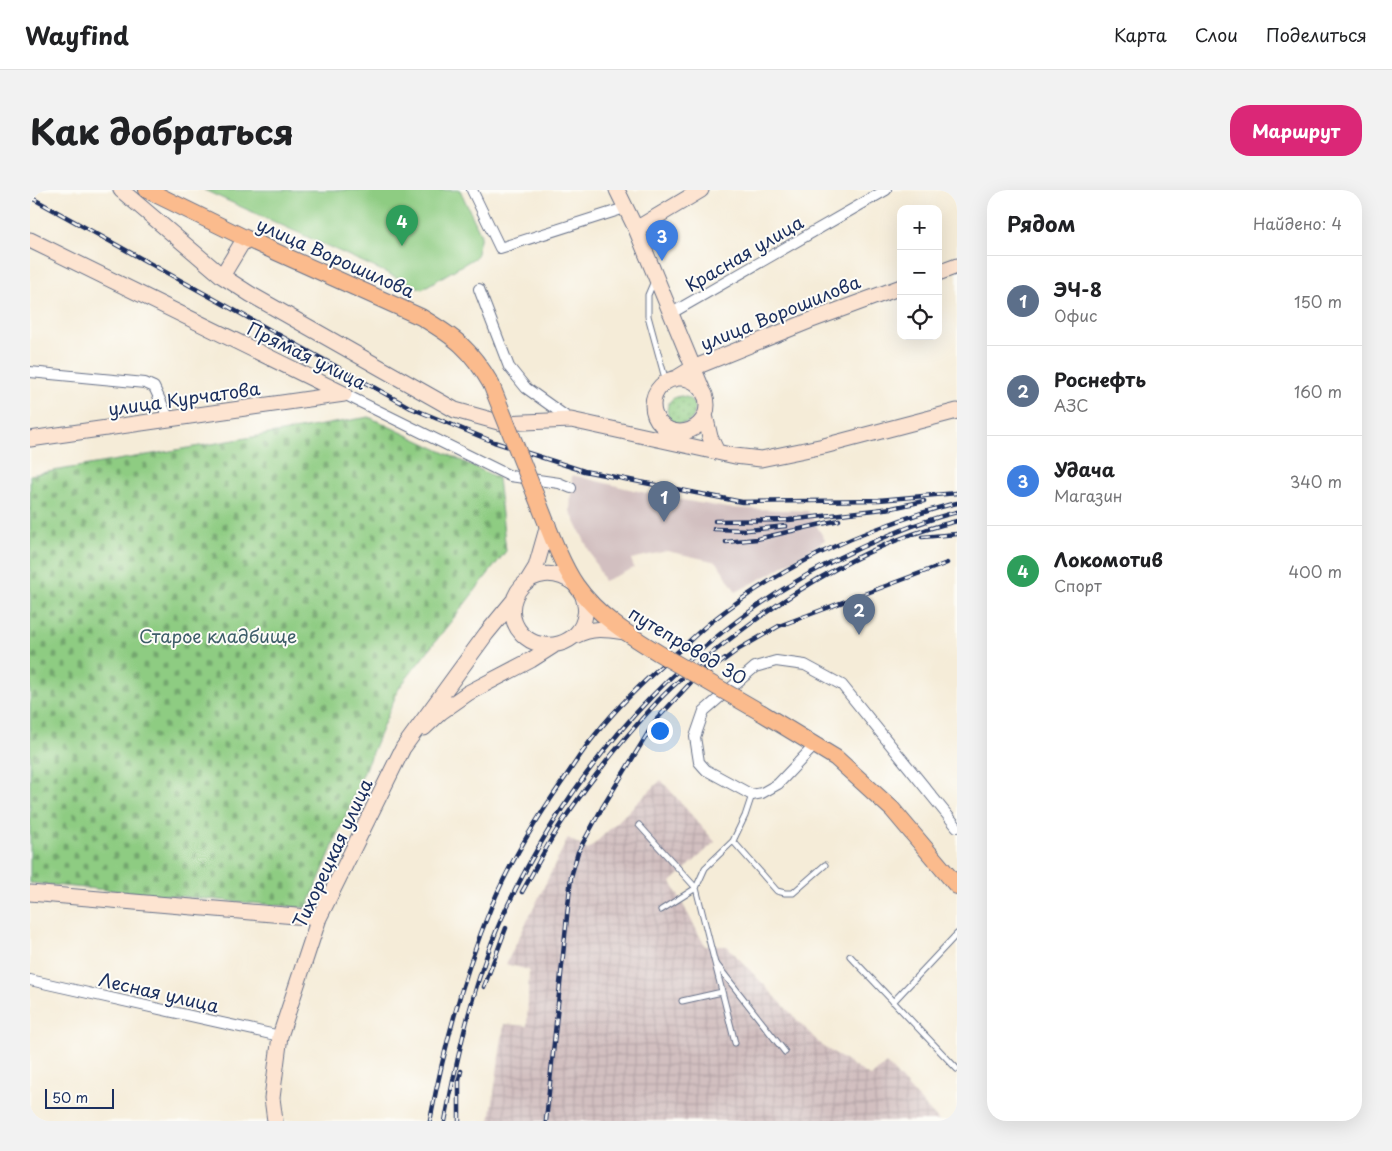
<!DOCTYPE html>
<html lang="ru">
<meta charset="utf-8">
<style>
:root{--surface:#fff;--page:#f2f2f2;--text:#202124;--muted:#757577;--line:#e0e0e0;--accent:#db2777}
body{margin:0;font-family:"Playpen Sans",sans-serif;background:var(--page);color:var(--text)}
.controls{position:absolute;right:15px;top:15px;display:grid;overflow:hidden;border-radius:10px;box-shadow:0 5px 20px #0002}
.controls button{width:45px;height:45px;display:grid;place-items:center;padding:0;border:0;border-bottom:1px solid var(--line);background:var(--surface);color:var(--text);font:25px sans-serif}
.scale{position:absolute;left:15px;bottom:12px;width:69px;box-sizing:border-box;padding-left:5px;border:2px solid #1b2f5e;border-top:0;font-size:14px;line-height:18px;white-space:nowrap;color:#1b2f5e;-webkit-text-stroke:4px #fdfcf7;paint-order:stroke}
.you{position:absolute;left:629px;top:540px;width:18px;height:18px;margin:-12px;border:4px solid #fff;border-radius:50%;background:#1a73e8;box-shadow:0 0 0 8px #1a73e833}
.badge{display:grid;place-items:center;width:32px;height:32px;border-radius:50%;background:var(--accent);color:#fff;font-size:16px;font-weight:700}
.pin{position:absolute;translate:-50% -41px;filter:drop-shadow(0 1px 2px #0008)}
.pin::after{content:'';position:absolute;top:26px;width:18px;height:15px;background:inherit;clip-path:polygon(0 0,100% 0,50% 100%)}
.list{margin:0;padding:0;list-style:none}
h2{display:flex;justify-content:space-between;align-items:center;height:65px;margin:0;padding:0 20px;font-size:21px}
h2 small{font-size:16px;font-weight:400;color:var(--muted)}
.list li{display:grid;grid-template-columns:32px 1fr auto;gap:15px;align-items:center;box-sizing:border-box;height:90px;padding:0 20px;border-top:1px solid var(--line)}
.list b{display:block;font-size:19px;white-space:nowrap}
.list p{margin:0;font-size:16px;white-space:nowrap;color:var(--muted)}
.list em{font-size:16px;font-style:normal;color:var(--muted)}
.icon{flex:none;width:28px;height:28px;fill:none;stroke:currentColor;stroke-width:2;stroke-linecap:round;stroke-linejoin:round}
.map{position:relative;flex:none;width:927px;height:931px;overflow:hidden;border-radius:20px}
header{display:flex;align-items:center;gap:30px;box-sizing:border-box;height:70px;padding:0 25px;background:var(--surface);border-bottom:1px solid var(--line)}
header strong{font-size:24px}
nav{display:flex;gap:28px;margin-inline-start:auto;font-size:18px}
.intro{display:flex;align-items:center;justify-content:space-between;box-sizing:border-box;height:120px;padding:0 30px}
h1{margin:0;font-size:35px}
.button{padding:12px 22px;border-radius:20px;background:var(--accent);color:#fff;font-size:18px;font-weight:700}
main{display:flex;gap:30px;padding:0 30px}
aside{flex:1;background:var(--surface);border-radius:20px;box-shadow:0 5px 20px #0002}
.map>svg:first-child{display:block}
.industrial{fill:url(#industrial-grid)}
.railway{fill:#d2bfc0}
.green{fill:url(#green-dots);stroke:#547e70}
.cemetery{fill:url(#cemetery-stones);stroke:#547e70}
.pitch{fill:#8ecc82;stroke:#547e70}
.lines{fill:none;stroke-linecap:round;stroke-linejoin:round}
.lane-casing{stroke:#677189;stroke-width:7}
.street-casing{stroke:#677189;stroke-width:12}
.secondary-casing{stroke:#677189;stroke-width:17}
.primary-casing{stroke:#677189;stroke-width:18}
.lane{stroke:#fff;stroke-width:5}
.street{stroke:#fff;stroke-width:10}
.secondary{stroke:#fde4d1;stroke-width:15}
.primary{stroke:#fbbb8d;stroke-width:16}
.rail-casing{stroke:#1b2f5e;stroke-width:4.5}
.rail{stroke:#fdfcf7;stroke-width:2.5;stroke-dasharray:8;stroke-linecap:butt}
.primary-bridge-casing{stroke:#677189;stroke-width:18;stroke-linecap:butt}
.primary-bridge{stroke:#fbbb8d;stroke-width:16}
.labels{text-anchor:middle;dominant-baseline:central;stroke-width:4;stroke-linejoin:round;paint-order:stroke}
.street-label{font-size:18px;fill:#1b2f5e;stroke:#fdfcf7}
.park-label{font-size:18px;fill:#3e5e69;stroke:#fdfcf7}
</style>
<header>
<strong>Wayfind</strong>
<nav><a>Карта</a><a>Слои</a><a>Поделиться</a></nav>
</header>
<div class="intro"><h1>Как добраться</h1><a class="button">Маршрут</a></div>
<main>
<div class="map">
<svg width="927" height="931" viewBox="0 0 927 931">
<defs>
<pattern id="industrial-grid" width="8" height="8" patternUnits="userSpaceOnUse" patternTransform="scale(1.25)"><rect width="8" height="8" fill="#d2bfc0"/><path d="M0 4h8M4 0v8" fill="none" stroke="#b4a4a7"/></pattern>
<pattern id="green-dots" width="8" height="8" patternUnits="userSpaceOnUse" patternTransform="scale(1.25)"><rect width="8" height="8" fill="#8ecc82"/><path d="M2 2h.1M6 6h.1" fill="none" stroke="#73a66e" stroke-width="1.8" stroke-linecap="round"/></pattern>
<pattern id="cemetery-stones" width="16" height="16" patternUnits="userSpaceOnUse" patternTransform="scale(1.25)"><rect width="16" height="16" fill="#8ecc82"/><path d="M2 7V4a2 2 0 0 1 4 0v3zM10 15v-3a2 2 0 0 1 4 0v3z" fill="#73a66e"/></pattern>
</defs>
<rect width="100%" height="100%" fill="#fdfcf7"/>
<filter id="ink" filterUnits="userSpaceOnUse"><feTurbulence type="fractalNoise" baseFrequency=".02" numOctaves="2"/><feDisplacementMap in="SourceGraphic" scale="10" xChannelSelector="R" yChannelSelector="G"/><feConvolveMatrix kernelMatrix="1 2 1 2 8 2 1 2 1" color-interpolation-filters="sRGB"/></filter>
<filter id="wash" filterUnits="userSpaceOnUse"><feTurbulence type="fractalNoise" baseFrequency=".0096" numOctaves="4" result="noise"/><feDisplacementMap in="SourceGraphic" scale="20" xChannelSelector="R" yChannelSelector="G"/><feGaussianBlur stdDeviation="1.12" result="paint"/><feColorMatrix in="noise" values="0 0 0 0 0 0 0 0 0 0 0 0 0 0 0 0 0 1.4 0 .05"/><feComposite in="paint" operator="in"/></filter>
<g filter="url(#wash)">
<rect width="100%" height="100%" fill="#f5ecd8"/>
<path class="industrial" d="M631,590l54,62 -44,40 34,64h22l94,99 50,32 15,-14 53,58h-449l14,-97 23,2 2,-56 -23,-6 62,-126 20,12z"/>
<path class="railway" d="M542,285l82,20 73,13 81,3 17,29 -55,34 -34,18 -19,-30 -50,-11 -36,8 3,9 -30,13 -34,-70z"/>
<path class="green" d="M637 220a14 14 0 1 1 28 0a14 14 0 1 1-28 0Z"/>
<path class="cemetery" d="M339,227l129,61 8,73 -107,137 -92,220 -277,-25v-408z"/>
<path class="pitch" d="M174,0h256l21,45 -5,22 -54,32z"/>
</g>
<g filter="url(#ink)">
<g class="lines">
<g class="lane-casing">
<path id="lane" d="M624,91l-6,14v21l18,66
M609,635l57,63 -35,22
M703,651l44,50 8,2h8l32,-28
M820,766l107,113
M687,775l68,87
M652,811l40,-9
M863,812l64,-68
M705,853l-39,-155 9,-20 28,-27 12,-25 7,-21"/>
</g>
<g class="street-casing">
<path id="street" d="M442,0l28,58 125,-40
M449,99l30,78 17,21 45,32
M640,124l216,-124
M0,182l115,11 9,4 15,32
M314,204l166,82 49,7 12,5
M785,555l-37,39 -16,9 -10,2 -46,-25 -7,-8 -4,-25 9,-26 51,-44 21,-6 29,4 37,20 115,142
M0,790l250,56"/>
</g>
<g class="secondary-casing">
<path id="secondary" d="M91,0l101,86 28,18 205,116 47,13 69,-3 164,36 26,3 63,-13 133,-35
M587,0l19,39 69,167
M606,39l65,-39
M0,50l314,154
M908,83l19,-7
M192,86l23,-38
M623 215a27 27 0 1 1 54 0a27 27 0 1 1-54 0Z
M645,189l18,-11 116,-47 92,-34
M675,225l5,22 7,15
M0,249l314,-45
M498,390l8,-13 12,-42
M545,394c-43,-31 -81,20 -53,50 20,21 59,11 63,-19 2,-7 -1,-15 -3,-22
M545,446c18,-9 30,-7 49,-4
M394,538l17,-16 27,-19 63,-33 22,-14
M0,703l289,25
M245,931l-3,-23 8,-62 39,-118 84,-170 83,-114 28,-34"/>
</g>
<g class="primary-casing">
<path id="primary" d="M117,0l98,48 176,79c35,21 49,31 70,67
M505,304c11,27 25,68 41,91 22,32 56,52 89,72
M732,523l74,45 56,51 65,77"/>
</g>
<use href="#lane" class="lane"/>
<use href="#street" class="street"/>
<use href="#secondary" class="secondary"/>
<use href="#primary" class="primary"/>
<g class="rail-casing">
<path id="rail" d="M0,7l381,211 83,34 90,29 158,31 137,-2 78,-7
M685,331l74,-1 103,-12 32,-7
M684,339l34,1 38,-4
M892,347l35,-3
M696,352l31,-3 82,-19
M675,484l34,-25 40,-23 168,-63
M492,702c14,-24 26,-50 42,-73 28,-41 60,-81 94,-118 22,-23 47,-43 72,-62 68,-52 143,-98 227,-118
M454,797l22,-59
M400,931c14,-74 33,-146 62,-216 18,-43 42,-82 68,-120 12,-17 22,-34 35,-50 23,-29 51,-56 79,-80 14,-12 27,-26 42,-37 51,-40 110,-71 171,-93 23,-8 46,-17 70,-22
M415,931c14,-73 30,-147 62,-214 74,-156 197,-289 355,-360 31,-14 62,-27 95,-35
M429,931v-42l2,-8
M516,931l25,-244 7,-25 24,-44 54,-88 52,-56"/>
</g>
<use href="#rail" class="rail"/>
<g class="primary-bridge-casing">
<path id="primary-bridge" d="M461,194l44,110
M635,467l97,56"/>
</g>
<use href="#primary-bridge" class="primary-bridge"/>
</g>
</g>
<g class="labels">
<g class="street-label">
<text transform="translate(714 63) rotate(-30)">Красная улица</text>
<text transform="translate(306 67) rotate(24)">улица Ворошилова</text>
<text transform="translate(750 122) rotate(-22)">улица Ворошилова</text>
<text transform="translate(277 165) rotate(26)">Прямая улица</text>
<text transform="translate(154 208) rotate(-8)">улица Курчатова</text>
<text transform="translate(658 455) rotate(31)">путепровод 30</text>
<text transform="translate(302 663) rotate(-65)">Тихорецкая улица</text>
<text transform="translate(129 802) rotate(13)">Лесная улица</text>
</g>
<g class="park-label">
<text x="188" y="445">Старое кладбище</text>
</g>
</g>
</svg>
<div class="controls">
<button>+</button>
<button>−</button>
<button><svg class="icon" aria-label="locate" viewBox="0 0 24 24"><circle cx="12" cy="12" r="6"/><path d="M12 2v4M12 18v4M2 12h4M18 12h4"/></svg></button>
</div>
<div class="scale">50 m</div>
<div class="you"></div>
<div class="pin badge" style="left:634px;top:332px;background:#5c6f8a">1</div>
<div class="pin badge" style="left:829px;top:445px;background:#5c6f8a">2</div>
<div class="pin badge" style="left:632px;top:71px;background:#3f7fe0">3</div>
<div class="pin badge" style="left:372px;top:56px;background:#2e9e5b">4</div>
</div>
<aside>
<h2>Рядом<small>Найдено: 4</small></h2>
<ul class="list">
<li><span class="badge" style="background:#5c6f8a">1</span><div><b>ЭЧ-8</b><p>Офис</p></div><em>150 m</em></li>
<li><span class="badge" style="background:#5c6f8a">2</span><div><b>Роснефть</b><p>АЗС</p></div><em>160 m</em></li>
<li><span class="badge" style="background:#3f7fe0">3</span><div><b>Удача</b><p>Магазин</p></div><em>340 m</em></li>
<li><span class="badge" style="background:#2e9e5b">4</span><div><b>Локомотив</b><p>Спорт</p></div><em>400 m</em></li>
</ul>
</aside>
</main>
